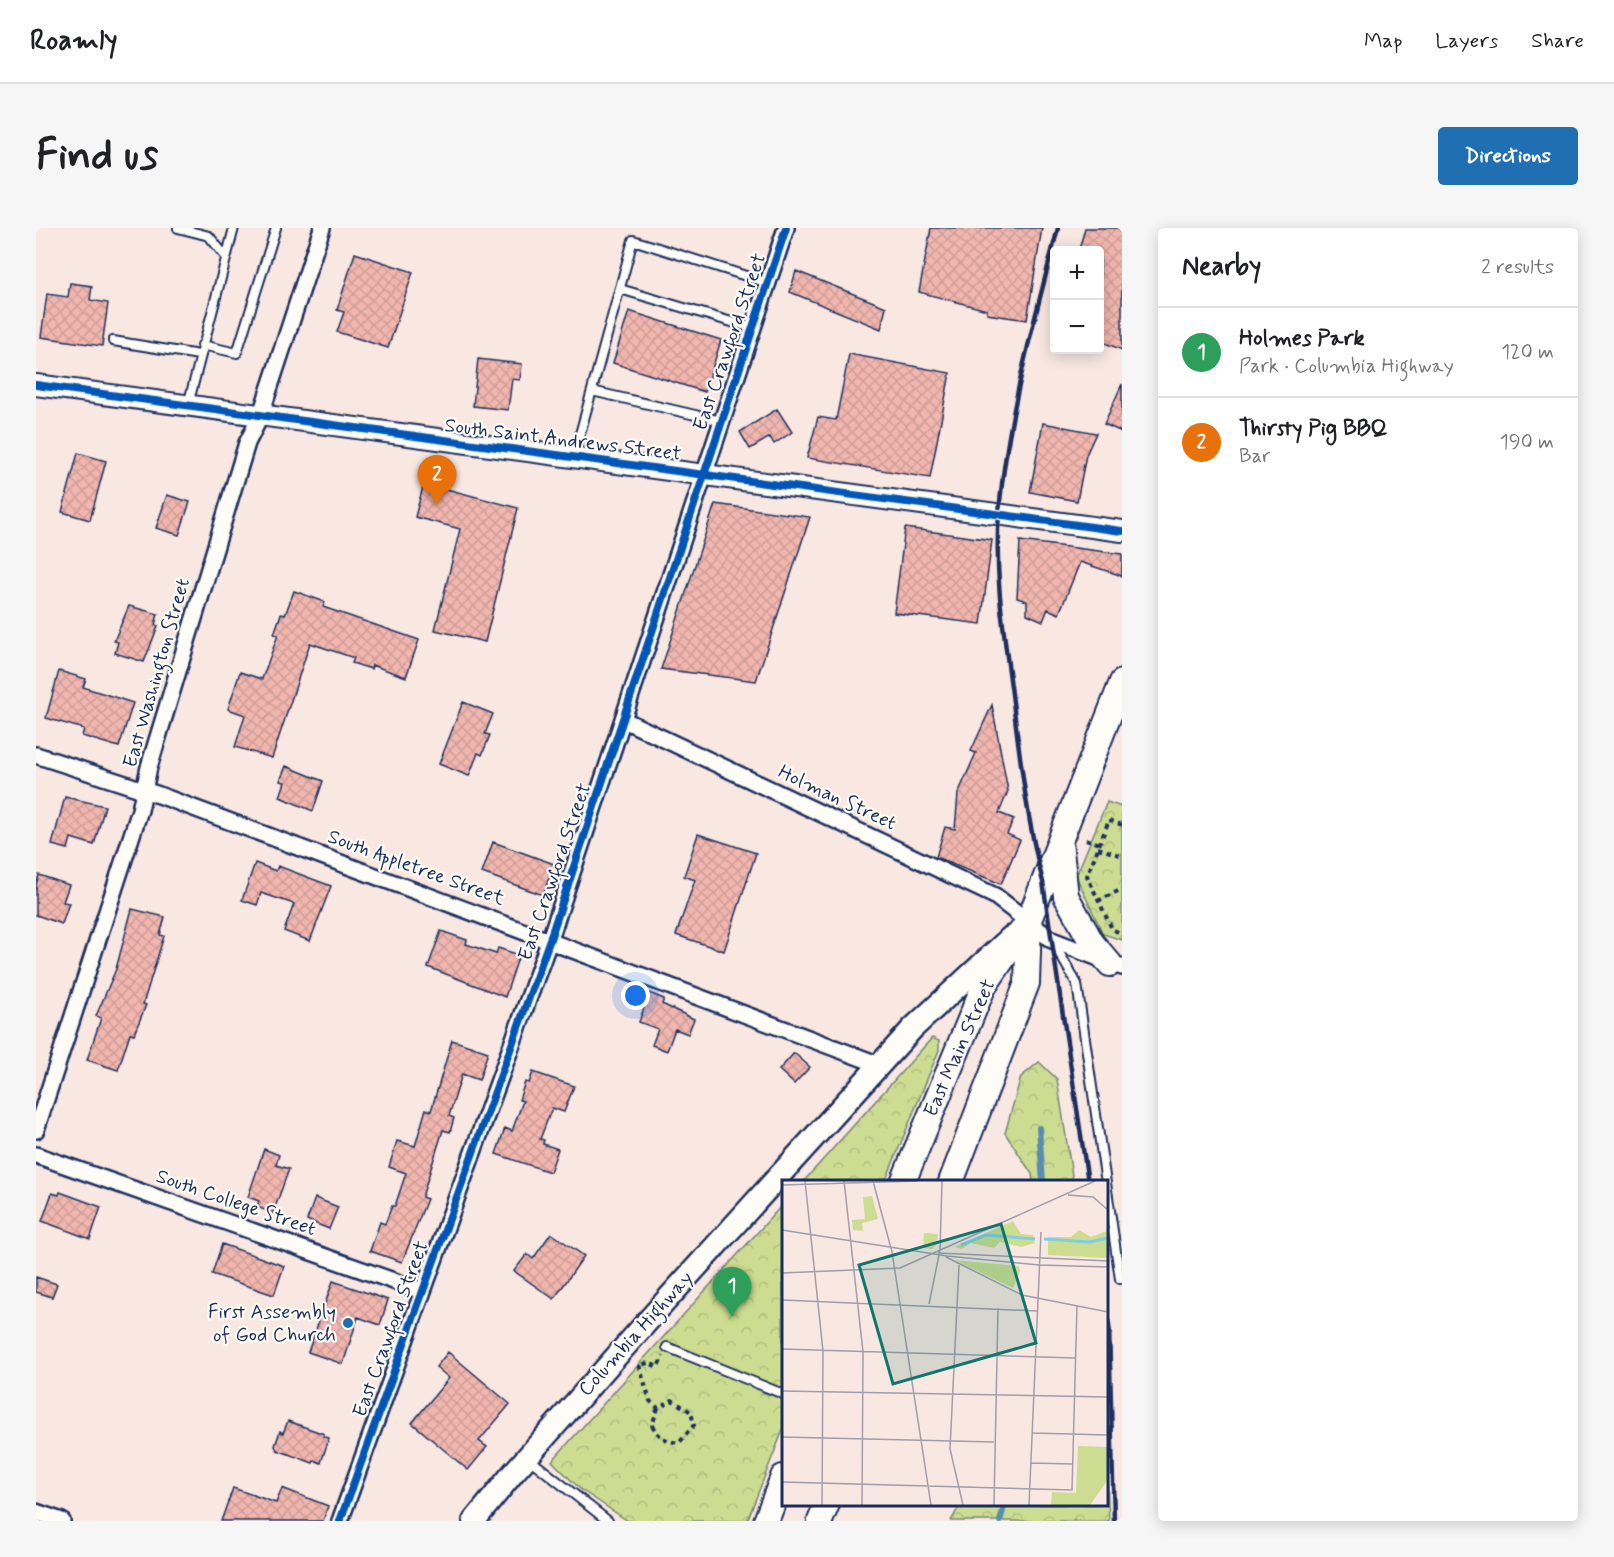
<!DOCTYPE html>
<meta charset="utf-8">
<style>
:root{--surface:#fff;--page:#f6f6f6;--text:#202124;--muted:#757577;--line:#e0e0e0;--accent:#1f6fb2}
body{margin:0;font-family:Mynerve,sans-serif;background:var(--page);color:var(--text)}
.controls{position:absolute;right:18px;top:18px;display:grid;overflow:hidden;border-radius:6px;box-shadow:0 3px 15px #0003}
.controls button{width:54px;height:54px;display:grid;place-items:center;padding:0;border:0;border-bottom:2px solid var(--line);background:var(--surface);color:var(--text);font:30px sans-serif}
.you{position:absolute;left:600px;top:768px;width:21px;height:21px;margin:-15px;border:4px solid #fff;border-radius:50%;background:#1a73e8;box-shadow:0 0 0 9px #1a73e833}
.badge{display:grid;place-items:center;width:39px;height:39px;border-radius:50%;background:var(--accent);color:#fff;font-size:20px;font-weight:700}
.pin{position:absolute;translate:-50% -50px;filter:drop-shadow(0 2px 3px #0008)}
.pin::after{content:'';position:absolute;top:32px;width:21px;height:18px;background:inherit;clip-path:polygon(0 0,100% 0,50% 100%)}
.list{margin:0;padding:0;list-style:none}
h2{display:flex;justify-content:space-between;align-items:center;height:78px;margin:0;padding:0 24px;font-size:26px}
h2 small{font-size:20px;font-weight:400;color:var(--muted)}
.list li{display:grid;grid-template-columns:39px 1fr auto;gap:18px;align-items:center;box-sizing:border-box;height:90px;padding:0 24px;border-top:2px solid var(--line)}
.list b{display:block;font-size:22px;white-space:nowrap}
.list p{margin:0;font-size:20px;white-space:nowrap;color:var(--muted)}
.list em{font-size:20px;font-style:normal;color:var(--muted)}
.map{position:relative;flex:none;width:1086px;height:1293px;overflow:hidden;border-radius:6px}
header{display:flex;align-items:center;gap:36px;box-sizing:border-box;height:84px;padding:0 30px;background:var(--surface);border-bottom:2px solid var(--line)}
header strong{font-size:28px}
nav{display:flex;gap:33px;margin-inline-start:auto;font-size:21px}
.intro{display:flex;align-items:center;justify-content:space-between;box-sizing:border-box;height:144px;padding:0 36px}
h1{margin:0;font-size:42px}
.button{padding:15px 27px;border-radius:6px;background:var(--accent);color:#fff;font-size:21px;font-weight:700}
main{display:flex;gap:36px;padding:0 36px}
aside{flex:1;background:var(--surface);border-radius:6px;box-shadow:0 3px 15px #0003}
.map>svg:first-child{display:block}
.forest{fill:url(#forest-crowns);stroke:#748677;stroke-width:1.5}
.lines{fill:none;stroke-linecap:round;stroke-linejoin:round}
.stream{stroke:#588ead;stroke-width:6}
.building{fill:url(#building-cross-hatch);stroke:#1b2f5e;stroke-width:1.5}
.service-casing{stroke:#1b2f5e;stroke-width:12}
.minor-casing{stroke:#1b2f5e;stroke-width:20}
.tertiary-casing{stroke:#1b2f5e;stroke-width:24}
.secondary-casing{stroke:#1b2f5e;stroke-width:26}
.primary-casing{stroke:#1b2f5e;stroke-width:28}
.path{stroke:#1b2f5e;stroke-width:4;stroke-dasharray:4.5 4.5;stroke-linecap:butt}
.service{stroke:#fdfcf7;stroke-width:8}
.minor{stroke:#fdfcf7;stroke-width:15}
.tertiary{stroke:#fdfcf7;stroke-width:20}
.secondary{stroke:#fdfcf7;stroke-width:21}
.primary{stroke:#fdfcf7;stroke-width:24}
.rail{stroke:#1b2f5e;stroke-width:4.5}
.cycleway-casing{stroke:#fdfcf7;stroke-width:11}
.cycleway{stroke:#0057b8;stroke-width:8}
.poi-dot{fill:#1f6fb2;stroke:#fdfcf7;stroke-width:2}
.labels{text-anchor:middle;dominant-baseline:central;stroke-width:4.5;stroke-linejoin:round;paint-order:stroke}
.street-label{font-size:20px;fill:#1b2f5e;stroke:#fdfcf7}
.poi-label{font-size:20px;fill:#1b2f5e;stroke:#fdfcf7;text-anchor:end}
.inset-river{fill:none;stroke:#81cde1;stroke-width:3}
.inset-road{fill:none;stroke:#a09dad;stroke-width:1.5}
.view{fill:#0f766e;fill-opacity:0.15;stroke:#0f766e;stroke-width:3}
.inset-edge{fill:none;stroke:#1b2f5e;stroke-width:3}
</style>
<header>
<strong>Roamly</strong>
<nav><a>Map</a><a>Layers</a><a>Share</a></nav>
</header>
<div class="intro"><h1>Find us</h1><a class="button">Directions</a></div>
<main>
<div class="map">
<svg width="1086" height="1293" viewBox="0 0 1086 1293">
<defs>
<pattern id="forest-crowns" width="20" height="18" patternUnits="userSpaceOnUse" patternTransform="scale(1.5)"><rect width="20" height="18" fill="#ccdc90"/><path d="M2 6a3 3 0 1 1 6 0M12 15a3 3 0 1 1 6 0" fill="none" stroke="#afbd7f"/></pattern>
<pattern id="building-cross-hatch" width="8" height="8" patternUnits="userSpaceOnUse" patternTransform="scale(1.5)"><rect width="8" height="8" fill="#f1b6ae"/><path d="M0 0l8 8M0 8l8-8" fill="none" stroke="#ce9d98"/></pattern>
</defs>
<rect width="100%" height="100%" fill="#f9e7e1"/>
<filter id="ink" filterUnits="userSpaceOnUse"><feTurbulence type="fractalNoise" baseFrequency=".0167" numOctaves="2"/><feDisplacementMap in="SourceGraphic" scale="12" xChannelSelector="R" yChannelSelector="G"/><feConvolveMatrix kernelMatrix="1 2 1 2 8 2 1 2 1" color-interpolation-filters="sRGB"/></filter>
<g filter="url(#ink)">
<path class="forest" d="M1071,574l15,5v133l-19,-6 -27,-58z
M896,810l7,3v9l-54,132h-82z
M1003,834l18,17 16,103h-40l-1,-8 -27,-41 16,-56z
M747,976v226l-36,91h-119l-48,-32 -28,-28z
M1070,1229l3,64h-158l9,-16 146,-1z"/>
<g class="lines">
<path class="stream" d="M1003,900l4,54
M964,1293l5,-17"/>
</g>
<path class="building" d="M895,0h111l-15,92 -40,-6v-4l-68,-18z
M1049,0h37v122l-22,-9v-91h-21z
M319,25l58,19 -25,76 -51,-16 7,-20 -7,-2z
M760,43l90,36 -5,22 -91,-37z
M34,55l22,3 -2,14 18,3 -6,43 -61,-9 6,-43 21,3z
M593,83l92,29 -16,52 -92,-29z
M813,126l101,19 -20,105 -123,-20 11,-41 18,3z
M442,131l44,5 -2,16 -8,-1 -4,31 -35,-4z
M1086,156v48l-18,-8z
M741,181l15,23 -18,12 -4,-7 -20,12 -10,-17z
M1007,195l53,10 -10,22 -9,46 -47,-9z
M42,225l28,8 -16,59 -28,-8z
M388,255l94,25 -33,134 -50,-12 25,-101 -45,-12z
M131,267l23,7 -11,33 -23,-7z
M679,276l95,13 -54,164 -95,-12z
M869,300l87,12 -11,84 -87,-11z
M984,313l102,13v22l-42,-14 -21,52 -11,-5 -5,12 -16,-7v-13l-10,-3z
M258,363l31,11 -2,5 96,33 -13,37 -34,-12 -1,4 -19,-6 2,-5 -44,-15 -38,115 -37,-11 10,-32 -17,-6 12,-37 22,7 16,-44 -4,-1 7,-20 4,1z
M93,378l29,8 -3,11 3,1 -14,36 -29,-9 3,-11 -4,-1z
M23,443l27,8 -3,8 50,16 -14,44 -37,-11 2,-7 -38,-11z
M427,474l30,12 -8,20 5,1 -8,20 -4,-2 -9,23 -30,-12z
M956,477l16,86 -9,22 15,6 -7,15 13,6 -19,44 -65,-27 9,-30 10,2 3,-35 18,-41 -5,-2z
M250,538l37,15 -10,30 -33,-14 5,-15 -5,-1z
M29,569l40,9 -11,39 -23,-7 -3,11 -16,-4z
M662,606l58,19 -32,98 -48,-16 19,-55 -11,-4z
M457,614l61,22 -11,31 -61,-22z
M219,635l21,8 2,-5 53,20 -21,55 -26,-10 10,-27 -33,-11 -4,12 -15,-5z
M3,647l30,10 -6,17 6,1 -7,21 -26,-9v-30z
M96,681l33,8 -5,18 4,1 -21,68 3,1 -12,29 -4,-1 -12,37 -31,-10 14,-42 -5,-2 20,-47z
M405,703l26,9 -1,4 30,10 2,-6 21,7 -14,42 -77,-30z
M613,765l15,6 -2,5 32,15 -6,15 -13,-5 -8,22 -15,-6 6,-16 -19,-7z
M416,812l36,12 -9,28 -17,-6 -13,42 5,2 -4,14 -7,-2 -21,67 5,2 -25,63 -32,-11 10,-29 5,2 7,-18h3l11,-33 -17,-6 8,-26 18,5 11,-37 5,2z
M758,825l16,14 -16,17 -15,-14z
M497,844l41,14 -10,26 -12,-4 -12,31 4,1 -1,4 15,5 -8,23 -54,-18 9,-26 7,3 11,-30 -4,-1 6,-18 4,1z
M228,921l15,6 -3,10 13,4 -16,44 -16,-6 2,-6 -11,-4z
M24,964l41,15 -11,32 -48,-18 10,-28 7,2z
M279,970l23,9 -9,22 -22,-9z
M515,1005l33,23 -30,43 -40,-28 13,-17 6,5z
M186,1016l62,22 -10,29 -62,-21z
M0,1049l21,7 -5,13 -16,-5z
M297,1053l55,19 -8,25 -22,-8 -15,47 -35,-12z
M412,1124l62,52 -31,37 8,6 -19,23 -56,-47 37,-45 -13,-11z
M252,1193l36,13 -1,2 6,2 -8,25 -7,-3 -1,3 -36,-13 -2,-4 5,-15 3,2z
M197,1260l43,15 6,-15 46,18 -5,15h-102z"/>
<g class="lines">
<g class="service-casing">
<path id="service" d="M142,0l31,8 17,21
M584,61l132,39
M77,113l86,14
M166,117l35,8 39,-125
M556,163l129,30
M152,177l46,-177
M538,228l59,-216 135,43
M1017,714l24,42 43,295
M631,1119l116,47
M492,1230l80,63"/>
</g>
<g class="minor-casing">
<path id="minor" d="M588,492l371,176 57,44 70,27
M0,527l123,40 721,270
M0,902l104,-320 9,-43 98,-324 13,-26 62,-189
M0,927l386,136
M0,1284l26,9
M304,1293l210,-582 236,-711"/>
</g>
<g class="tertiary-casing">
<path id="tertiary" d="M0,157l1086,146"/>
</g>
<g class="secondary-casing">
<path id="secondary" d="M438,1293l40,-49 139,-157 260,-287 98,-91"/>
</g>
<g class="primary-casing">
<path id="primary" d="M1024,614l6,54 26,47 18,21
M867,954l80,-194 46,-68 93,-238
M915,954l76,-199 2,-63
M730,1293l17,-44
M784,1293l7,-17"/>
</g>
<path class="path" d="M1086,597l-13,-5 -22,56 25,53 10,5
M1050,611l14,5
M1062,620l24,8
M1062,673l24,-12
M622,1180l-6,17c7,12 13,16 27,18l15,-18 -3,-13 -19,-12 -14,8 -8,-7 -11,-36 10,-2 9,4 5,-11"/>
<use href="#service" class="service"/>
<use href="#minor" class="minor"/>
<use href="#tertiary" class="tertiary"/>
<use href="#secondary" class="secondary"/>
<use href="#primary" class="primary"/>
<path class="rail" d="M1022,0c-24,93 -51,189 -59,285 -5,61 5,120 13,181 8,63 15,127 31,188l45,300
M1070,1076l4,29
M1073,1098l5,195"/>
<g class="cycleway-casing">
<path id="cycleway" d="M0,157l1086,146
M304,1293l210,-582 236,-711"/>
</g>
<use href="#cycleway" class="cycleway"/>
</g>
</g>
<circle class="poi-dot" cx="312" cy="1095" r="6"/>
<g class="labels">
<g class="street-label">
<text transform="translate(694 114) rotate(-71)">East Crawford Street</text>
<text transform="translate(527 212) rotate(7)">South Saint Andrews Street</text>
<text transform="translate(121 445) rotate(-74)">East Washington Street</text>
<text transform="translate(801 570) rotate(25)">Holman Street</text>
<text transform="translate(380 640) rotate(20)">South Appletree Street</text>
<text transform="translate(519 644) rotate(-71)">East Crawford Street</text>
<text transform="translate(924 820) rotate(-66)">East Main Street</text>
<text transform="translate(200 975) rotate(19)">South College Street</text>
<text transform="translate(355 1101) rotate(-70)">East Crawford Street</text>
<text transform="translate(600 1106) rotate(-48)">Columbia Highway</text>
</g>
<g class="poi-label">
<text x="300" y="1084">First Assembly<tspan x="300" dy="23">of God Church</tspan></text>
</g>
</g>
<g transform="translate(746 952)">
<rect width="326" height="326" fill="#f9e7e1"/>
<path d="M90,16l6,23 -16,4 1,8 -10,-1 -1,-10 13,-1 -2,-22zM231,41l8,13 12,1 2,8 -14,4 -21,-5 -6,6 -24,-5 -8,6 -8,-2zM297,50l12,7 16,-6v27l-59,-3v-18h23zM142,53l14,1 -1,10 -5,5 -9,-1zM172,80l65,6 1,5 -7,17zM296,266l29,1v34l-17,24h-39l1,-13 24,1z" fill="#ccdc90"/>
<path class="inset-river" d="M262,59l46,3 18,-4M179,65l25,-10 49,4"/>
<path class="inset-road" d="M23,1l18,170 -1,154M62,1l19,171 -1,153M91,1l19,71 39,253M0,5l136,-4M286,15l25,2 15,13M0,50l165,26 92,9 69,2M156,73l170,8M164,77l76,38 86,17M177,85l-9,184 13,56M0,93l118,-5 195,-87M0,120l255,11M147,124l11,-54 2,-69M0,169l294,9M0,211l326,6M250,253l76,2M0,257l212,5M249,283l42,1M0,302l290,8 5,-184M212,325l4,-197M247,325l12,-273"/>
<path class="view" d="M219,44l35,119 -143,41 -34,-119z"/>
<rect width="326" height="326" class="inset-edge"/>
</g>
</svg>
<div class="controls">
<button>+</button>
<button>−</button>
</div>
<div class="you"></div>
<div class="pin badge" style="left:696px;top:1089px;background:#2e9e5b">1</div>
<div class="pin badge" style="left:401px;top:277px;background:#e8710a">2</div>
</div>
<aside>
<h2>Nearby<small>2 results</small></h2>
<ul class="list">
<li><span class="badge" style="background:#2e9e5b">1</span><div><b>Holmes Park</b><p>Park · Columbia Highway</p></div><em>120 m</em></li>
<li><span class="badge" style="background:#e8710a">2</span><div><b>Thirsty Pig BBQ</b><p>Bar</p></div><em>190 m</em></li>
</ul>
</aside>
</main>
